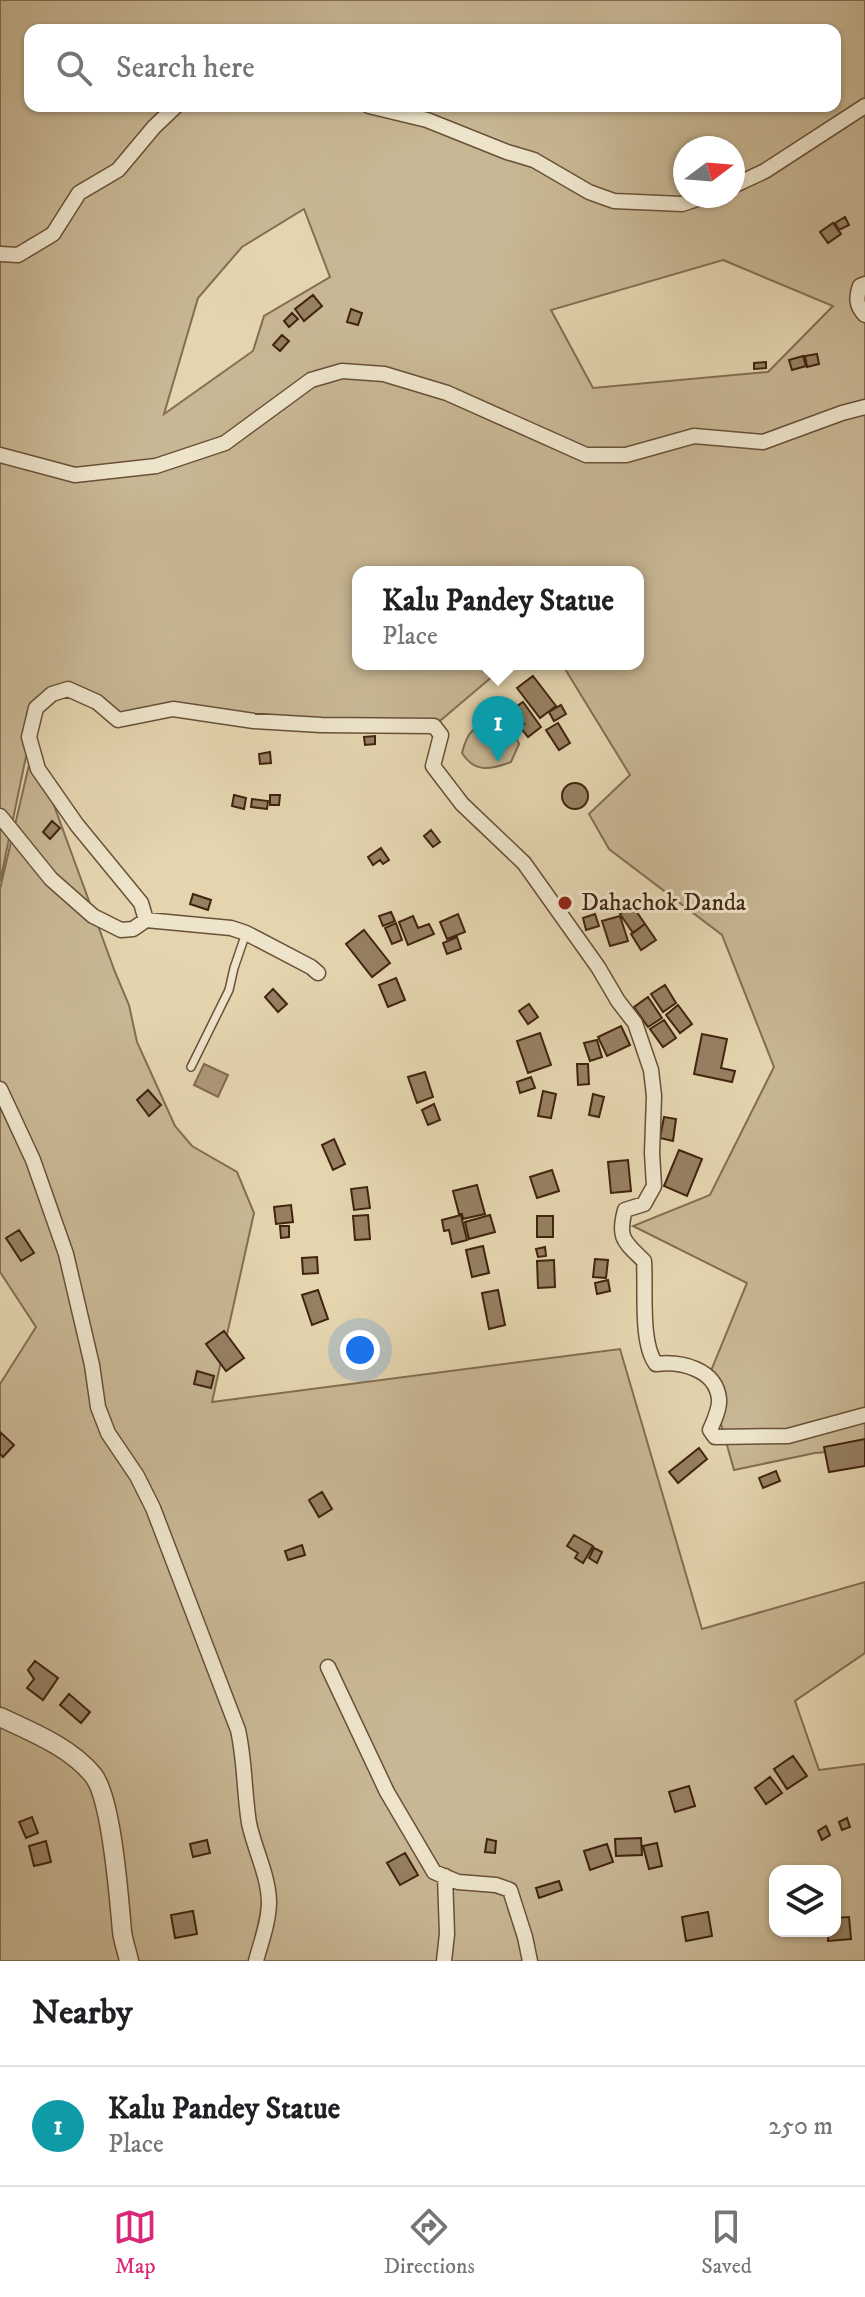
<!DOCTYPE html>
<style>
:root{--surface:#fff;--page:#f2f2f2;--text:#202124;--muted:#757577;--line:#e0e0e0;--accent:#db2777}
body{margin:0;font-family:"IM FELL DW Pica",serif;background:var(--page);color:var(--text)}
.controls{position:absolute;right:24px;bottom:24px;display:grid;overflow:hidden;border-radius:16px;box-shadow:0 2px 6px #0004}
.controls button{width:72px;height:72px;display:grid;place-items:center;padding:0;border:0;border-bottom:2px solid var(--line);background:var(--surface);color:var(--text);font:40px sans-serif}
.compass{position:absolute;left:673px;top:136px;width:72px;height:72px;border-radius:50%;background:var(--surface);box-shadow:0 2px 6px #0004;rotate:74deg}
.you{position:absolute;left:360px;top:1350px;width:28px;height:28px;margin:-20px;border:6px solid #fff;border-radius:50%;background:#1a73e8;box-shadow:0 0 0 12px #1a73e833}
.badge{display:grid;place-items:center;width:52px;height:52px;border-radius:50%;background:var(--accent);color:#fff;font-size:26px;font-weight:700}
.pin{position:absolute;translate:-50% -66px;filter:drop-shadow(0 2px 4px #0008)}
.pin::after{content:'';position:absolute;top:42px;width:28px;height:24px;background:inherit;clip-path:polygon(0 0,100% 0,50% 100%)}
.popup{position:absolute;left:352px;top:566px;width:292px;height:104px;box-sizing:border-box;display:grid;place-content:center;border-radius:16px;background:var(--surface);filter:drop-shadow(0 2px 6px #0005);font-size:26px;white-space:nowrap;color:var(--muted)}
.popup b{font-size:30px;color:var(--text)}
.popup::after{content:'';position:absolute;left:50%;top:100%;margin-left:-16px;border:16px solid transparent;border-top-color:var(--surface)}
.list{margin:0;padding:0;list-style:none}
h2{display:flex;justify-content:space-between;align-items:center;height:104px;margin:0;padding:0 32px;font-size:34px}
h2 small{font-size:26px;font-weight:400;color:var(--muted)}
.list li{display:grid;grid-template-columns:52px 1fr auto;gap:24px;align-items:center;box-sizing:border-box;height:120px;padding:0 32px;border-top:2px solid var(--line)}
.list b{display:block;font-size:30px;white-space:nowrap}
.list p{margin:0;font-size:26px;white-space:nowrap;color:var(--muted)}
.list em{font-size:26px;font-style:normal;color:var(--muted)}
.icon{flex:none;width:44px;height:44px;fill:none;stroke:currentColor;stroke-width:2;stroke-linecap:round;stroke-linejoin:round}
.map{position:relative;flex:none;width:865px;height:1961px;overflow:hidden}
.search{position:absolute;background:var(--surface);box-shadow:0 2px 6px #0004;left:24px;right:24px;top:24px;height:88px;display:flex;align-items:center;gap:20px;box-sizing:border-box;padding:0 28px;border-radius:16px;color:var(--muted);font-size:30px}
.sheet{height:224px;background:var(--surface)}
nav{display:flex;justify-content:space-around;align-items:center;box-sizing:border-box;height:112px;border-top:2px solid var(--line);background:var(--surface);font-size:22px;color:var(--muted)}
nav a{display:grid;justify-items:center;gap:4px}
nav .on{color:var(--accent)}
.map>svg:first-child{display:block}
.green{fill:#c8b794;stroke:#846d52;stroke-width:2;fill-rule:evenodd}
.water{fill:#ad9879;stroke:#82694f;stroke-width:2}
.building{fill:#968062;stroke:#41230f;stroke-width:2}
.lines{fill:none;stroke-linecap:round;stroke-linejoin:round}
.service-casing{stroke:#6a5037;stroke-width:10}
.minor-casing{stroke:#6a5037;stroke-width:17}
.tertiary-casing{stroke:#6a5037;stroke-width:21}
.service{stroke:#ede4cb;stroke-width:7}
.minor{stroke:#ede4cb;stroke-width:14}
.tertiary{stroke:#ede4cb;stroke-width:18}
.poi-dot{fill:#8f2418;stroke:#ede4cb;stroke-width:3}
.labels{text-anchor:middle;dominant-baseline:central;stroke-width:6;stroke-linejoin:round;paint-order:stroke}
.poi-label{font-size:24px;fill:#41230f;stroke:#ede4cb;text-anchor:start}
</style>
<div class="map">
<svg width="865" height="1961" viewBox="0 0 865 1961">
<rect width="100%" height="100%" fill="#e4d5af"/>
<filter id="stains"><feTurbulence type="fractalNoise" baseFrequency=".0025" numOctaves="4"/><feColorMatrix values="0 0 0 0 .2 0 0 0 0 .09 0 0 0 0 .02 0 0 0 .5 -.17"/></filter>
<radialGradient id="worn" r=".72"><stop offset=".6" stop-color="#630" stop-opacity="0"/><stop offset="1" stop-color="#630" stop-opacity=".3"/></radialGradient>
<path class="green" d="M0,0h865v1449l-50,4 -81,17 -26,-92 39,-95 -114,-57 77,-31 64,-128 -52,-132 -113,-86 -20,-35 41,-39 -68,-111h76v-92h-280v92h149l-73,62 -113,-1 -148,-16 -55,11 -50,-31 -32,19 -36,174zM30,30h805v76h-805zM685,148h48v48h-48zM304,209l26,68 -66,39 -11,35 -89,63 34,-116 44,-51zM723,260l110,46 -65,66 -175,16 -42,-78z
M495,721c14,5 19,10 24,23l-8,18c-19,7 -36,12 -49,-9 6,-24 11,-25 33,-32z
M33,748l82,224 14,33 8,37 38,84 17,20 45,26 17,41 -42,189 408,-53 82,280 163,-47v71l-70,48 24,69 46,-6v197h-865v-577l36,-57 -36,-55v-383zM775,1871h60v60h-60z"/>
<path class="water" d="M204,1064l24,11 -10,22 -24,-12z"/>
<path class="building" d="M845,217l4,8 -10,5 -4,-7z
M833,223l8,11 -13,9 -8,-11z
M313,295l9,11 -18,15 -9,-12z
M351,309l11,4 -4,12 -11,-3z
M292,313l6,6 -9,8 -5,-6z
M282,335l7,6 -9,10 -7,-6z
M817,354l2,10 -12,3 -2,-11z
M803,356l3,10 -14,4 -3,-10z
M766,362v6l-12,1v-6z
M533,676l23,30 -16,12 -23,-30z
M523,702l18,25 -13,10 -8,-10 4,-3 -11,-15z
M561,705l5,9 -12,7 -5,-9z
M558,723l12,20 -11,7 -13,-20z
M375,736v8l-10,1 -1,-8z
M270,752l1,11 -11,1 -1,-10z
M562 796a13 13 0 1 1 26 0a13 13 0 1 1-26 0Z
M234,795l12,3 -2,11 -12,-3z
M270,795h10l-1,10h-9z
M252,799l16,2 -1,8 -16,-2z
M52,821l8,7 -10,11 -7,-7z
M431,830l9,12 -7,5 -9,-11z
M381,848l8,12 -6,4 -3,-4 -7,5 -5,-8z
M193,894l18,6 -3,10 -18,-6z
M632,905l13,19 -12,9 -13,-19z
M391,912l4,9 -12,5 -4,-10z
M458,914l7,18 -18,7 -7,-17z
M595,914l4,12 -13,4 -3,-12z
M413,916l5,12 11,-4 5,10 -26,11 -9,-23z
M620,916l8,25 -18,5 -8,-25z
M396,923l6,17 -10,4 -7,-16z
M645,924l11,16 -15,10 -10,-16z
M364,930l26,33 -18,14 -26,-33z
M457,937l4,12 -14,5 -4,-11z
M396,978l9,22 -17,7 -9,-22z
M665,985l11,18 -13,9 -12,-18z
M273,989l14,15 -9,8 -13,-15z
M648,997l14,21 -14,9 -14,-20z
M529,1004l9,13 -10,7 -9,-13z
M678,1005l14,19 -12,9 -14,-18z
M664,1020l12,18 -13,9 -13,-18z
M621,1026l9,19 -23,11 -9,-19z
M540,1033l11,32 -23,8 -11,-32z
M702,1034l25,5 -6,29 14,3 -3,11 -38,-8z
M597,1040l5,17 -12,4 -6,-18z
M577,1064h11l1,20 -11,1z
M425,1072l8,25 -16,6 -9,-26z
M531,1077l4,11 -15,5 -3,-11z
M148,1090l13,15 -12,11 -12,-16z
M543,1091l13,3 -5,24 -13,-2z
M593,1094l11,3 -5,20 -10,-2z
M434,1104l6,16 -12,5 -6,-15z
M664,1117l12,2 -3,22 -13,-3z
M334,1139l11,25 -12,6 -11,-25z
M679,1150l23,9 -15,37 -23,-10z
M628,1160l3,31 -20,2 -3,-31z
M552,1170l7,21 -22,7 -7,-21z
M477,1185l8,29 -22,5 -1,-5h-3l-6,-23z
M367,1187l3,21 -16,2 -3,-21z
M291,1205l2,17 -17,2 -2,-17z
M368,1215l2,24 -15,1 -2,-24z
M461,1215l6,25 -15,4 -3,-14 -5,1 -2,-11z
M490,1215l5,17 -26,7 -4,-17z
M537,1216h16v21h-16z
M280,1226h9v11l-8,1z
M19,1230l15,23 -13,8 -15,-23z
M483,1246l6,27 -17,4 -6,-27z
M545,1247l1,9 -8,1 -2,-8z
M317,1257l1,16 -15,1 -1,-16z
M595,1259l13,1 -2,18 -13,-1z
M554,1260l1,27 -17,1 -1,-27z
M608,1280l2,11 -13,3 -2,-11z
M318,1290l10,29 -16,6 -10,-30z
M498,1290l7,35 -16,4 -7,-36z
M224,1331l20,27 -18,13 -20,-27z
M197,1371l17,5 -3,12 -17,-4z
M0,1432l14,13 -11,12 -3,-3z
M865,1439v27l-36,6 -5,-25z
M699,1448l8,11 -29,24 -9,-11z
M776,1471l4,10 -17,7 -4,-10z
M322,1492l10,17 -13,8 -10,-17z
M574,1535l19,11 -10,17 -8,-5 3,-5 -11,-7z
M302,1545l3,10 -17,5 -3,-9z
M594,1548l8,4 -5,11 -8,-5z
M35,1661l23,17 -15,22 -16,-12 7,-9 -6,-9z
M69,1694l21,18 -9,11 -21,-18z
M793,1756l14,20 -20,13 -13,-20z
M770,1777l12,16 -16,11 -11,-16z
M689,1786l6,20 -20,6 -6,-20z
M32,1817l6,16 -12,5 -7,-16z
M847,1818l3,9 -8,3 -3,-8z
M826,1826l4,9 -8,5 -4,-9z
M641,1838l1,17 -26,1 -1,-17z
M487,1839l9,2 -1,12 -10,-1z
M207,1840l3,13 -17,4 -3,-13z
M46,1841l5,21 -17,4 -5,-20z
M657,1843l5,23 -13,3 -6,-23z
M607,1844l6,18 -23,8 -6,-19z
M405,1853l13,22 -18,10 -13,-22z
M559,1881l3,9 -23,8 -3,-10z
M193,1911l4,23 -22,4 -4,-23z
M708,1912l4,24 -26,5 -4,-24z
M849,1917l2,22 -23,2v-10h7v-13z"/>
<g class="lines">
<g class="service-casing">
<path id="service" d="M191,1067l38,-77 5,-22 12,-35"/>
</g>
<g class="minor-casing">
<path id="minor" d="M369,106l58,14 80,32 27,8 55,32 25,9 68,3 24,-8
M733,186l32,-15 100,-65
M0,254l18,1 35,-21 26,-41 39,-23 36,-43 22,-21
M865,284l-5,2c-4,12 -4,20 5,29
M0,455l75,20 81,-9 69,-23 86,-63 31,-9 42,3 63,19 139,62h40l68,-19 69,6 79,-29 23,-6
M0,816l51,63 42,37 28,14 12,-1 13,-9 85,8 15,5 65,34 7,6
M146,920l-5,-17 -64,-78 -39,-56 -9,-32 7,-29 16,-14 16,-5 29,13 21,18 55,-11 81,12 67,4 113,1 7,9 -8,31 29,38 62,59 74,104 20,34 17,22 16,47 3,26 -2,57 2,33 -10,18 -19,6c-8,29 0,32 19,51 2,28 -4,82 12,103 25,-3 60,5 63,35 1,9 -5,22 -9,31l5,7 73,-1 77,-21
M0,1089l33,71 33,94 26,111 6,42 10,26 29,43 16,32 85,222c7,31 6,62 11,93 5,25 19,51 20,78 0,21 -8,41 -13,60
M328,1667l59,125 47,80 24,10 38,3 14,5 15,47 5,24
M444,1961l3,-27 -2,-58"/>
</g>
<g class="tertiary-casing">
<path id="tertiary" d="M0,1717c32,15 70,30 93,58 19,23 26,124 29,156 1,10 5,20 7,30"/>
</g>
<use href="#service" class="service"/>
<use href="#minor" class="minor"/>
<use href="#tertiary" class="tertiary"/>
</g>
<circle class="poi-dot" cx="565" cy="903" r="8"/>
<g class="labels">
<g class="poi-label">
<text x="581" y="903">Dahachok Danda</text>
</g>
</g>
<rect width="100%" height="100%" filter="url(#stains)"/>
<rect width="100%" height="100%" fill="url(#worn)"/>
</svg>
<div class="controls">
<button><svg class="icon" aria-label="layers" viewBox="0 0 24 24"><path d="M12 4l9 5-9 5-9-5zM3 14l9 5 9-5"/></svg></button>
</div>
<svg class="compass" viewBox="-18 -18 36 36"><path d="M0-13l5 13h-10z" fill="#e53935"/><path d="M0 13l5-13h-10z" fill="#757577"/></svg>
<div class="you"></div>
<div class="pin badge" style="left:498px;top:762px;background:#0f9aa8">1</div>
<div class="popup"><b>Kalu Pandey Statue</b>Place</div>
<div class="search"><svg class="icon" aria-label="search" viewBox="0 0 24 24"><circle cx="10" cy="10" r="6"/><path d="M15 15l6 6"/></svg>Search here</div>
</div>
<section class="sheet">
<h2>Nearby<small></small></h2>
<ul class="list">
<li><span class="badge" style="background:#0f9aa8">1</span><div><b>Kalu Pandey Statue</b><p>Place</p></div><em>250 m</em></li>
</ul>
</section>
<nav>
<a class="on"><svg class="icon" aria-label="map" viewBox="0 0 24 24"><path d="M3 6l6-2 6 2 6-2v14l-6 2-6-2-6 2zM9 4v14M15 6v14"/></svg>Map</a>
<a><svg class="icon" aria-label="directions" viewBox="0 0 24 24"><path d="M12 3l9 9-9 9-9-9zM9 14v-3h6M13 9l2 2-2 2"/></svg>Directions</a>
<a><svg class="icon" aria-label="saved" viewBox="0 0 24 24"><path d="M7 4h10v16l-5-4-5 4z"/></svg>Saved</a>
</nav>
